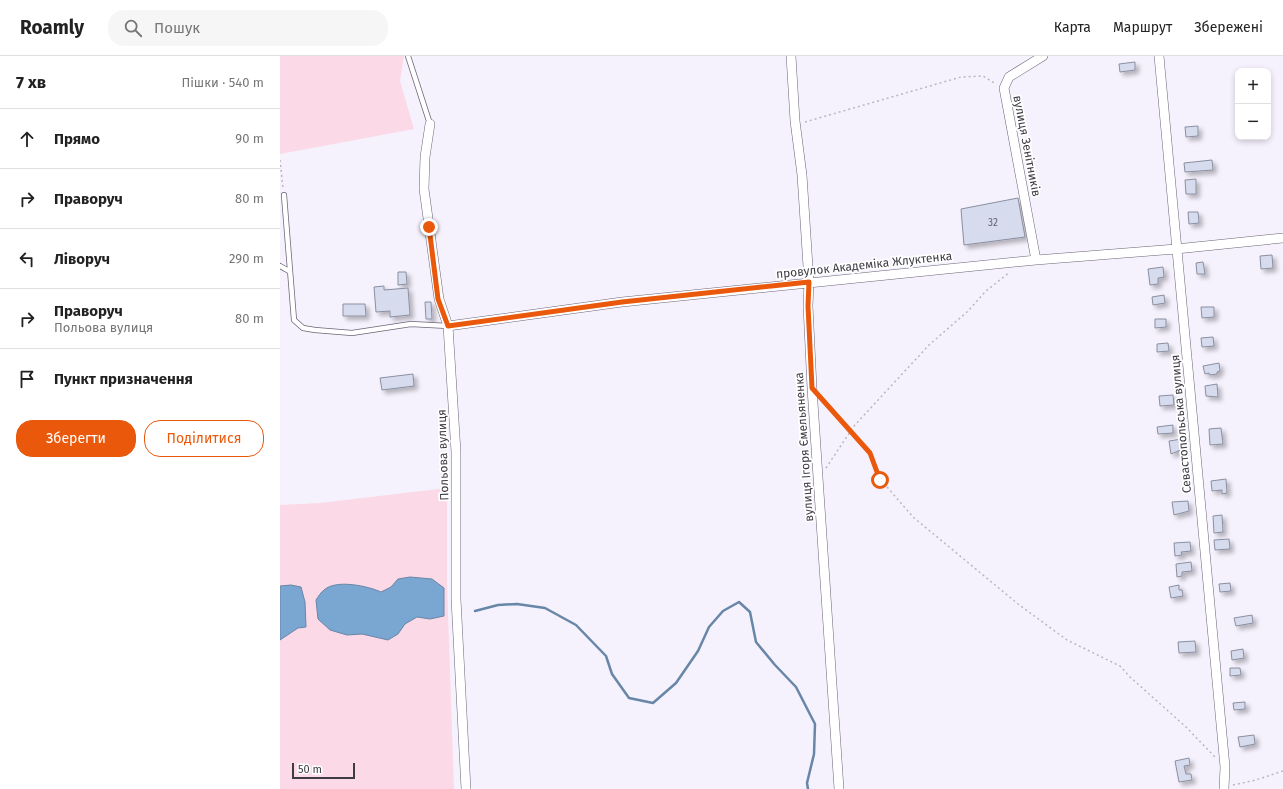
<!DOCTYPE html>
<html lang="uk">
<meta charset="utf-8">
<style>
:root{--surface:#fff;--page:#f6f6f6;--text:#222;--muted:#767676;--line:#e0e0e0;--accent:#ea580c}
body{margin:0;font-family:"Fira Sans",sans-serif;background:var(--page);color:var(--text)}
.controls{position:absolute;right:12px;top:12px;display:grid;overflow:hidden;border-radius:8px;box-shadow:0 2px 6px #0003}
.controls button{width:36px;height:36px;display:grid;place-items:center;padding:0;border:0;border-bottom:1px solid var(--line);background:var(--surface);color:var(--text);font:20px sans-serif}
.scale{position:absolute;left:12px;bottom:10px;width:63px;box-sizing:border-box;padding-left:4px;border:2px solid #3e3b43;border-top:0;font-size:11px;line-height:14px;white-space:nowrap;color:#3e3b43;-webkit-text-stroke:3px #fff;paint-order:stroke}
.stop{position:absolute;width:12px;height:12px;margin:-9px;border:3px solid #ea580c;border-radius:50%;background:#fff}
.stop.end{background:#ea580c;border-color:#fff;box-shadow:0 1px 4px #0008}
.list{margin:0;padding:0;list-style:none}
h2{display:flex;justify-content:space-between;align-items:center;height:52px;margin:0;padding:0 16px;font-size:17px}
h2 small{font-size:13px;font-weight:400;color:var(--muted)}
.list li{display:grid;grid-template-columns:26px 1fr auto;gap:12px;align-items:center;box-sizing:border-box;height:60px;padding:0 16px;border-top:1px solid var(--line)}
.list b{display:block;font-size:15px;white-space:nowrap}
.list p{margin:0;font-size:13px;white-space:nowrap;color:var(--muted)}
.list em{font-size:13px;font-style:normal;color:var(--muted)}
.actions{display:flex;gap:8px;padding:12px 16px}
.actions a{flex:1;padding:9px 0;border:1px solid var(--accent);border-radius:16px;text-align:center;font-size:14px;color:var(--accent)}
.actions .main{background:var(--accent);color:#fff}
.icon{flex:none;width:22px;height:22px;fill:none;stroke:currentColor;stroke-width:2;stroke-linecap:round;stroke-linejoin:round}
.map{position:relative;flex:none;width:1003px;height:733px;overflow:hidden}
header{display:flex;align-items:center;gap:24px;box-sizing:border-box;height:56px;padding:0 20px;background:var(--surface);border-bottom:1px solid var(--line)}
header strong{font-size:19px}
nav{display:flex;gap:22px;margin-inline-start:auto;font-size:14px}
.search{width:280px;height:36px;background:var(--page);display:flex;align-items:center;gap:10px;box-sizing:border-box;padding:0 14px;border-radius:16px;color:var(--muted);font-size:15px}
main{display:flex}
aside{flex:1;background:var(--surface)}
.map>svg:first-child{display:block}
.green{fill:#fcd9e6}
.water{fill:#7aa6d2;stroke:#6886a7}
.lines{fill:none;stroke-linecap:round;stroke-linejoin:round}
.stream{stroke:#6886a7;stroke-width:2.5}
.building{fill:#d7dbee;stroke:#8a8fa0;filter:url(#shadow)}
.service-casing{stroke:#6b6576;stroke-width:6}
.minor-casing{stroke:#6b6576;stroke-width:10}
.path{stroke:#bab6c1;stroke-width:1.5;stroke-dasharray:2 3;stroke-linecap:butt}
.service{stroke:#fff;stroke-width:4.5}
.minor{stroke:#fff;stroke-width:9}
.route{stroke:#ea580c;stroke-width:5}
.labels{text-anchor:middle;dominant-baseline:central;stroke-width:3.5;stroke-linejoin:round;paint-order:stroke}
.number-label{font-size:10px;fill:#64636e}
.street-label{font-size:12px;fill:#3e3b43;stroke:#fff}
</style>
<header>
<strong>Roamly</strong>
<div class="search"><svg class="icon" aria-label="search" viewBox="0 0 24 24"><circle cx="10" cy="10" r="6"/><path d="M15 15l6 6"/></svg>Пошук</div>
<nav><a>Карта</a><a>Маршрут</a><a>Збережені</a></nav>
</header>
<main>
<aside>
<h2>7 хв<small>Пішки · 540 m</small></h2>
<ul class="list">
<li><svg class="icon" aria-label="ahead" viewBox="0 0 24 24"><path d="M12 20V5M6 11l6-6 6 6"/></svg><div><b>Прямо</b></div><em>90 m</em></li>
<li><svg class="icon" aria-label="right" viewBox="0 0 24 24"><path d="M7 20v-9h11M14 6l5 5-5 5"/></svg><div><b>Праворуч</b></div><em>80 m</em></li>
<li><svg class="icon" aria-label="left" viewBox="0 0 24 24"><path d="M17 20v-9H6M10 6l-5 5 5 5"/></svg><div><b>Ліворуч</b></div><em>290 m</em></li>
<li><svg class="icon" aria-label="right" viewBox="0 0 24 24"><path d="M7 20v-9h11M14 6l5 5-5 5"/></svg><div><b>Праворуч</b><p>Польова вулиця</p></div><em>80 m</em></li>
<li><svg class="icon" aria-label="arrive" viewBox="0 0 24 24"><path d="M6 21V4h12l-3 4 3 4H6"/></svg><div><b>Пункт призначення</b></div></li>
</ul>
<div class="actions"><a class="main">Зберегти</a><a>Поділитися</a></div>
</aside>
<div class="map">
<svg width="1003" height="733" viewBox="0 0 1003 733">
<defs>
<filter id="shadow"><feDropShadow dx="3.5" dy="3.5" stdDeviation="2" flood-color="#0004"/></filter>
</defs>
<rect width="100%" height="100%" fill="#f5f1fd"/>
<path class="green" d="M0,0h124l-4,25 14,48 -134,25z
M167,432v96l7,205h-174v-284l40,-2z"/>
<path class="water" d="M130,521l22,2 12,9v28l-14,3 -13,-2 -12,7 -7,10 -10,6 -26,-6 -15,1 -17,-5 -12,-11 -2,-19c2,-3 5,-8 8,-10 12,-11 44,-4 57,2l10,-5 7,-8z
M11,529l10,2 4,15 1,25 -8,1 -18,12v-54z"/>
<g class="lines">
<path class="stream" d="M195,555l23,-6 19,-1 28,4 31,17 30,31 6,18 17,24 24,5 23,-20 22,-32 11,-24 14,-16 16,-9 11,10 6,30 19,23 21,22 19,37 -1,30 -7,29 1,6"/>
</g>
<path class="building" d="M855,6v8l-15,2 -1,-8z
M918,70v10l-12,1 -1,-10z
M932,104l1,10 -28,2 -1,-9z
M916,123v15h-10l-1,-14z
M738,142l7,39 -61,8 -3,-36z
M908,156h10l1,11 -10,1z
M992,199l1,13 -12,1 -1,-13z
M923,206l2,12h-8l-1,-11z
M883,211l1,10 -6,1v6l-8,1 -2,-16z
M118,216h8l1,12 -9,1z
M104,230v4l24,-2 2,27 -20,2v-6l-14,1 -2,-25z
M884,239l1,8 -12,2 -1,-8z
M145,246h6l1,17h-6z
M63,248h22l1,12h-23z
M921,251h13v10l-12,1z
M875,263h11v8l-11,1z
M933,281l1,9 -12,1 -1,-9z
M888,287l1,8 -12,1v-8z
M939,307l1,8 -3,1v2l-7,1 -1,-2 -4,1 -2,-8z
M133,318l1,12 -32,4 -2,-12z
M937,328l1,13 -12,-1 -1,-10z
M893,339l1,10 -14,1 -1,-10z
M893,369v8l-15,1 -1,-7z
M941,372l2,16 -13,1 -1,-16z
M902,383l1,10 -12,5 -2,-13z
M946,423l1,14 -5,1v-4l-10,1 -1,-10z
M908,445l1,10 -15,4 -2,-13z
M942,459l1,17 -9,1 -1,-17z
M949,483l1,10 -15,1 -1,-10z
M910,486l1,9 -10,1 1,3 -7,1 -1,-13z
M911,506l1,9 -10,1v4l-5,1 -1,-13z
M950,527l1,8 -11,1 -1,-8z
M899,529v5h3l1,6 -12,2 -2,-11z
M972,559l1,8 -17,3 -2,-8z
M915,585l1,11 -17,1 -1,-11z
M963,593l1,9 -12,2 -1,-9z
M950,612h10l1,7 -11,1z
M965,646v7l-11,1 -1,-7z
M974,679l1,9 -15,3 -2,-10z
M909,702l1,7 -6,1 2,8h5l1,6 -13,2 -4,-21z"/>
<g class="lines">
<g class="service-casing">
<path id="service" d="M128,0l22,68
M4,139l10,125 9,8 12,2 37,3 59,-9 37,2
M0,210l9,5"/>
</g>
<g class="minor-casing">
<path id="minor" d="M511,0l4,65 7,54 7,107 -1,24 4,82 27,401
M879,0l66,711 -1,22
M150,68l-5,33 -1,32 15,110 9,27 8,126v147l10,190
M756,204l-32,-172 5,-11 34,-21
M168,270l174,-24 414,-42 140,-11 107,-11"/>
</g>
<path class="path" d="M525,66l156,-45 22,-1 13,8
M0,104l3,28
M542,344l48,53 11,27 32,37 105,87 49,36 53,26 10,11 56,50 29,30
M546,412l28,-42 75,-81 38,-33 19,-21 24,-19
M953,729l23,-5 27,-9"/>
<use href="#service" class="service"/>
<use href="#minor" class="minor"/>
</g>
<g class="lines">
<path class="route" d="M149,171l9,72 10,27 174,-24 187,-20 -1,24 4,82 58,65 10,27"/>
</g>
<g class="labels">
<g class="number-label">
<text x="713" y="167">32</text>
</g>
<g class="street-label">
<text transform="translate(747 90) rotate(79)">вулиця Зенітників</text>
<text transform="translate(584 209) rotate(-6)">провулок Академіка Жлуктенка</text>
<text transform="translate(901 368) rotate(-95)">Севастопольська вулиця</text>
<text transform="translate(524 391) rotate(-94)">вулиця Ігоря Ємельяненка</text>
<text transform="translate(163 399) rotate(-92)">Польова вулиця</text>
</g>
</g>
</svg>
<div class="controls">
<button>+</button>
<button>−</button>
</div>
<div class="scale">50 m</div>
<div class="stop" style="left:600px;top:424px"></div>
<div class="stop end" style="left:149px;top:171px"></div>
</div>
</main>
